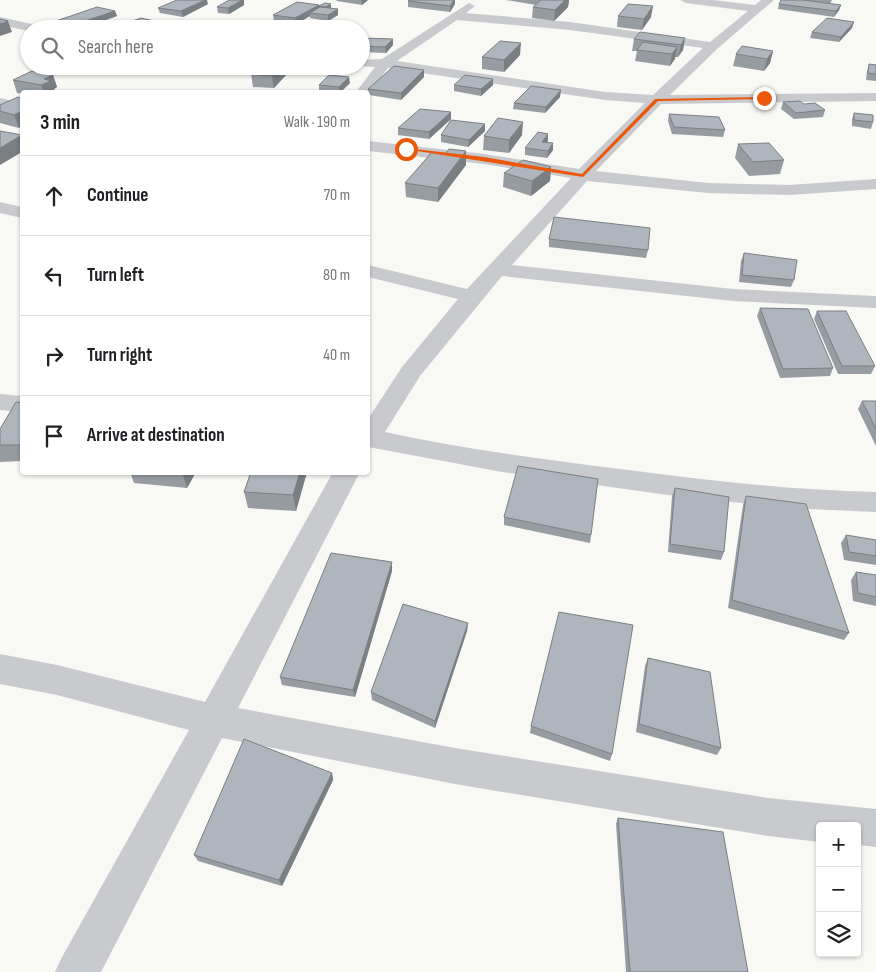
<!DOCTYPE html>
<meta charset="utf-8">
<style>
:root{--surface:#fff;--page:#f6f6f6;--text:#202124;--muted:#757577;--line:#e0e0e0}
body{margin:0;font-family:"Sofia Sans Condensed",sans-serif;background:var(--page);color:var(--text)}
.controls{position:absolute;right:15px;bottom:15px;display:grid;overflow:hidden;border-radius:5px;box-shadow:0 1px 4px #0004}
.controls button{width:45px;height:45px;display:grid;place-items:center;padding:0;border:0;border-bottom:1px solid var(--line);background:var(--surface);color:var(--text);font:25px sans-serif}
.stop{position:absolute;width:15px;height:15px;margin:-11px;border:4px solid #ea580c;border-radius:50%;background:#fff}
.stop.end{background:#ea580c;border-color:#fff;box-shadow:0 1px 5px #0008}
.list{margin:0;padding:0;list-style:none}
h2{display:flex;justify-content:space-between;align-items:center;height:65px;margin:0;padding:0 20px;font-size:21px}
h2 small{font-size:16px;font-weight:400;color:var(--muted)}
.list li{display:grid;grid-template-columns:32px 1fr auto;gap:15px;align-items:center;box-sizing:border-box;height:80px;padding:0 20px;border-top:1px solid var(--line)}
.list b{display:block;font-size:19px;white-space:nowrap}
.list em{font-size:16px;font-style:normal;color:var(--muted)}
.icon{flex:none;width:28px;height:28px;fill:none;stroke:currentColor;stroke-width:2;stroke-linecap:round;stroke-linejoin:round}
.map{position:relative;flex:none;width:876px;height:972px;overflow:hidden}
.search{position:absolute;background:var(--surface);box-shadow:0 1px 4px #0004;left:20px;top:20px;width:350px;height:55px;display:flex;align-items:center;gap:12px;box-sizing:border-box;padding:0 18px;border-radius:28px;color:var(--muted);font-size:19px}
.panel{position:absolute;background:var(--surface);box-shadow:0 1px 4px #0004;left:20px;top:90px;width:350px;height:385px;border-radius:5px}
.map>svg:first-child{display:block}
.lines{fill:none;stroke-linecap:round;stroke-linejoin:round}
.minor{fill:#c8cace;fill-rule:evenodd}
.wall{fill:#969ca2}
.shaded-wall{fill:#7a7f84}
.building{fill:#aeb5bc;stroke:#7a7f84}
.route{fill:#ea580c}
</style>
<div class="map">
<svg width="876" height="972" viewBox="0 0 876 972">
<rect width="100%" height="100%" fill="#f8f8f5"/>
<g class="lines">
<path class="minor" d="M680,0h33l42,5 6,-5h13l-57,49 -47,46 206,-2v8l-215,3 -65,67 112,12 81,2 87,-6v10l-87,6 -81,-2 -121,-12 -75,84 221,24 143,7v12l-143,-7 -231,-25 -82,100 -35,56c77,17 156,27 235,37 85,11 170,21 256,23v20l-90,-4 -118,-13 -166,-23 -134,-25v-28l34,-52 56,-68 -90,-22v-12l99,24 104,-111 -87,-14 -116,-13v-10l116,13 95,15 66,-66 -40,-3 -217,-32 -20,27v-3h-12l19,-25 -19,-1h5v-6l21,-1 87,-56 6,3 -9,7 104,9 140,20 38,-31 -62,-8zM457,20l113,10 133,18 -50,47 -48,-3 -208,-31z
M0,17l41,9 2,3h-14v2l-29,-6z
M0,98l22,5v8l-22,-5z
M0,202l22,5v11l-22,-5z
M0,394l22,2v16l-22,-2z
M333,472h27l-122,236 217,40 313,50 108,11v38l-19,-2v-19h-37v16l-52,-6 -313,-52 -233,-46 -121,234h-46l7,-15 127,-227 -132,-35 -57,-11v-30l57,11 148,37z"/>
</g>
<path class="wall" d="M336,0h32l-6,5 -25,-4z
M410,0h45v4l-5,8 -42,-5v-6z
M506,0h63l-1,7 -14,14 -22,-3 1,-11 3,-2z
M808,0h24l-2,4 11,1 -2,5 -5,7 -56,-8 1,-5z
M208,4l-25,13 -23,-4 -2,-5z
M331,4v4l7,7 -10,6 -18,-3v-2l-14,8 -22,-3 -1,-6 46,-8v-1z
M244,5l-15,9 -11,-1 -1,-6z
M115,11l2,5 -28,10 12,3h-35l-8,-2 -2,-6z
M618,16l33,1 -9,13 -25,-3z
M852,28l-13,14 -29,-4 2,-6z
M361,38l32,1v6l-7,8 -25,-1z
M685,38l-2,12 -5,7h-3l-5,9 -35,-5 2,-10h-5l2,-12z
M773,51l-3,12 -6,8 -31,-5 3,-12z
M520,55l-16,17 -22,-3v-12z
M869,64l7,1v16l-10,-1 1,-9z
M48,66h27l-7,4z
M260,66h25l1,9 -12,13 -21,-1 -2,-13z
M424,70v7l-23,23 -32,-5 -1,-6z
M53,75l4,12 -3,2 1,3h-33v2l-5,-1 -4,-13z
M350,83l-9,9 -22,-1v-6z
M454,85h39l-12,11 -27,-5z
M18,97l1,31 -19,-5v-18z
M560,97l-15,16 -32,-4 1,-6z
M783,102l42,8 -2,7 -29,2 -13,-10z
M451,112v7l-22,20 -31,-4v-7z
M854,113l19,9 -2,7 -19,-3v-7z
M669,114l56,16 -2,7 -51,-3 -4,-13z
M485,131l-17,16 -27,-5v-7z
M548,134v7l-2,1 7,1v7l-6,8 -22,-3v-7z
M522,135l-13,18 -26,-3 1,-14z
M738,144l46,16 -4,14 -31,2 -14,-18z
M466,151v14l-28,37 -32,-5 -1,-14 40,-29z
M551,167l-1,14 -19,15 -28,-9 1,-14z
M549,239l99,11 -2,8 -97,-11z
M744,253l50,27 -3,7 -52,-5 2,-21z
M760,308l73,60 -3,8 -50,2 -23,-62z
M817,311l58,55 -4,8h-33l-24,-55z
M862,401h14v45l-18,-37z
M22,403v58l-22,1v-33z
M130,472h66l-9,16 -53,-5z
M251,472h56l-11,39 -48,-3 -4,-16z
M675,488l49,64 -3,8 -53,-8 4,-56z
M746,496l103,137 -5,7 -116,-32 15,-103z
M504,517l87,18 -1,8 -86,-18z
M846,535l30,5v25l-32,-5 -3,-17z
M392,571l-37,126 -73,-12 -2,-8z
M856,572l20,3v31l-23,-5 -2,-21z
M468,623l-1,8 -32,97 -63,-28 -1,-8z
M648,658l73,90 -4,7 -81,-23 9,-66z
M531,726l81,28 -2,7 -80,-28z
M332,773l1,7 -51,106 -84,-25 -4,-6z
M618,818l130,154h-122l-10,-148z"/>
<path class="shaded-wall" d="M205,0h2l1,4 -25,13 -2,-6z
M242,0h2v5l-15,9 -1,-6z
M361,0h7l-6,5z
M454,0h1v4l-5,8v-6z
M565,0h4l-1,7 -14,14 1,-11z
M331,4v5l-5,3v-5z
M319,5l1,5 -10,3v3l-14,8 -1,-6z
M841,5l-2,5 -5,7 2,-6z
M653,6l-2,11 -9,13 2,-11z
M338,9v6l-10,6v-6z
M115,11l2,5 -36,13 -7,-1 -1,-3z
M8,21l4,11 -12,4v-12z
M159,22l1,6 -1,1h-17z
M854,22l-2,6 -13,14 2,-5z
M685,38l-2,12 -5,7 3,-12z
M393,39v6l-7,8 -1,-6z
M521,43l-1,12 -16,17v-12z
M677,47l-2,12 -5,7 2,-12z
M773,51l-3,12 -6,8 3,-12z
M67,66h8l-7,4z
M281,66h4l1,9 -12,13 -2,-12z
M424,70v7l-23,23v-7z
M53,75l4,12 -3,2 1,3h-11l-3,-7 3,-6z
M349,77l1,6 -10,9 -1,-5z
M493,79v6l-12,11v-7z
M561,90l-1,7 -15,16 1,-6z
M22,111v15l-3,2 -5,-13z
M451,112v7l-22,20v-7z
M523,122l-1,13 -13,18v-13z
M485,124v7l-17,16 1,-7z
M548,134v7l-6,8v-7z
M22,135v17l-22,13v-17z
M553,143v7l-6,8 1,-7z
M466,151v14l-28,37v-14z
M551,167l-1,14 -19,15 1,-15z
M182,472h14l-9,16z
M300,472h7l-11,39 -3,-16z
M392,562v9l-37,126 -2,-7z
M468,623l-1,8 -32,97v-7z
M332,773l1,7 -51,106 -3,-6z"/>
<path class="building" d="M177,0h28l-24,11 -23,-3z
M229,0h13l-14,8 -11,-1z
M410,0h44l-4,6 -42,-5z
M541,0h24l-10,10 -22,-3z
M781,0h22l38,5 -5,6 -57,-7z
M297,2l22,3 -24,13 -22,-3z
M325,3l6,1 -5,3 -7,-1z
M628,4l25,2 -9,13 -26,-3z
M97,7l18,4 -42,14 -17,-4z
M320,7l18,2 -10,6 -18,-2z
M141,18l18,4 -17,7h-32z
M827,18l27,4 -13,15 -29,-5z
M0,19l8,2 -8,3z
M82,25l19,4h-24l-4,-1z
M640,32l45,6 -4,7 -47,-6z
M361,38l32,1 -8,8 -24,-1z
M500,41l21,2 -17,17 -22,-3z
M643,42l34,5 -5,7 -35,-4z
M742,46l31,5 -6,8 -31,-5z
M869,64l7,1v9l-8,-1z
M260,66h21l-9,10 -21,-2z
M394,66l30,4 -23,23 -33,-4z
M32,71l21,4 -9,4 7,2 -10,4 -28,-5z
M329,75l20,2 -10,10 -20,-2z
M465,75l28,4 -12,10 -27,-4z
M531,86l30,4 -15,17 -32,-4z
M18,97l4,1v13l-8,4 -14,-4v-6z
M800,101l4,3 11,-1 10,7 -29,3 -13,-11z
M420,109l31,3 -22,20 -31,-4z
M854,113l19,2v7l-19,-2z
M669,114l50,3 6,13 -51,-3z
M498,118l25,4 -14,18 -25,-4z
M451,120l34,4 -16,16 -28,-5z
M0,131l22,4 -22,13z
M538,132l10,2 -6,8 11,1 -5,8 -23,-3z
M769,143l15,17 -31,2 -15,-18z
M449,149l17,2 -28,37 -33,-5 27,-31 13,2z
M523,160l28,7 -19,14 -28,-8z
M554,217l96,11 -2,22 -99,-11z
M744,253l53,7 -3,20 -52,-5z
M760,308l48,1 25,59 -50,1z
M817,311h29l29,55h-33z
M862,401h14v28z
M16,402l6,1v42h-22v-16z
M518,466l80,13 -7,56 -87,-18z
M251,472h49l-7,23 -49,-3z
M675,488l54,9 -5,55 -54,-8z
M746,496l60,8 43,129 -117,-33z
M846,535l30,5v16l-27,-4z
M331,553l61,9 -39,128 -73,-13z
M856,572l20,3v22l-18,-4z
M403,604l65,19 -33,98 -64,-29z
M559,612l74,13 -21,129 -81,-28z
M648,658l62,14 11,76 -82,-24z
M244,739l88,34 -53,107 -85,-25z
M618,818l105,14 25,140h-118z"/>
<path class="route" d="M764,97l2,2 -108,2 -75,76 -179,-28 2,-1 78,9 98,17 73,-75z"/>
</svg>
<div class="controls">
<button>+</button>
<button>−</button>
<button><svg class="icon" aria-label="layers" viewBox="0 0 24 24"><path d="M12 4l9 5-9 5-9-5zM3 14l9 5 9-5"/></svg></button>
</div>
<div class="stop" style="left:406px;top:149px"></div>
<div class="stop end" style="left:764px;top:98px"></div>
<div class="search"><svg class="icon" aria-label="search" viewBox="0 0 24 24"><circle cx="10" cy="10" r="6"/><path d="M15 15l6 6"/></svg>Search here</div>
<section class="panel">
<h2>3 min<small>Walk · 190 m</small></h2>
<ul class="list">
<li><svg class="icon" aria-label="ahead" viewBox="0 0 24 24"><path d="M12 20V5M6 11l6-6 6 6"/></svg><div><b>Continue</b></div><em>70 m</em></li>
<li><svg class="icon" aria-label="left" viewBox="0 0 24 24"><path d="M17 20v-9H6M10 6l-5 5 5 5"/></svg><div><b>Turn left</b></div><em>80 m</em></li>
<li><svg class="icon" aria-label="right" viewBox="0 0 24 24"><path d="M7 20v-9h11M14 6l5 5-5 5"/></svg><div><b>Turn right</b></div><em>40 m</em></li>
<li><svg class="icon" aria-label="arrive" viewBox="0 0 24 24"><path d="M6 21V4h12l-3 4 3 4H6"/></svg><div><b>Arrive at destination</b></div></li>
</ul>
</section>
</div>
